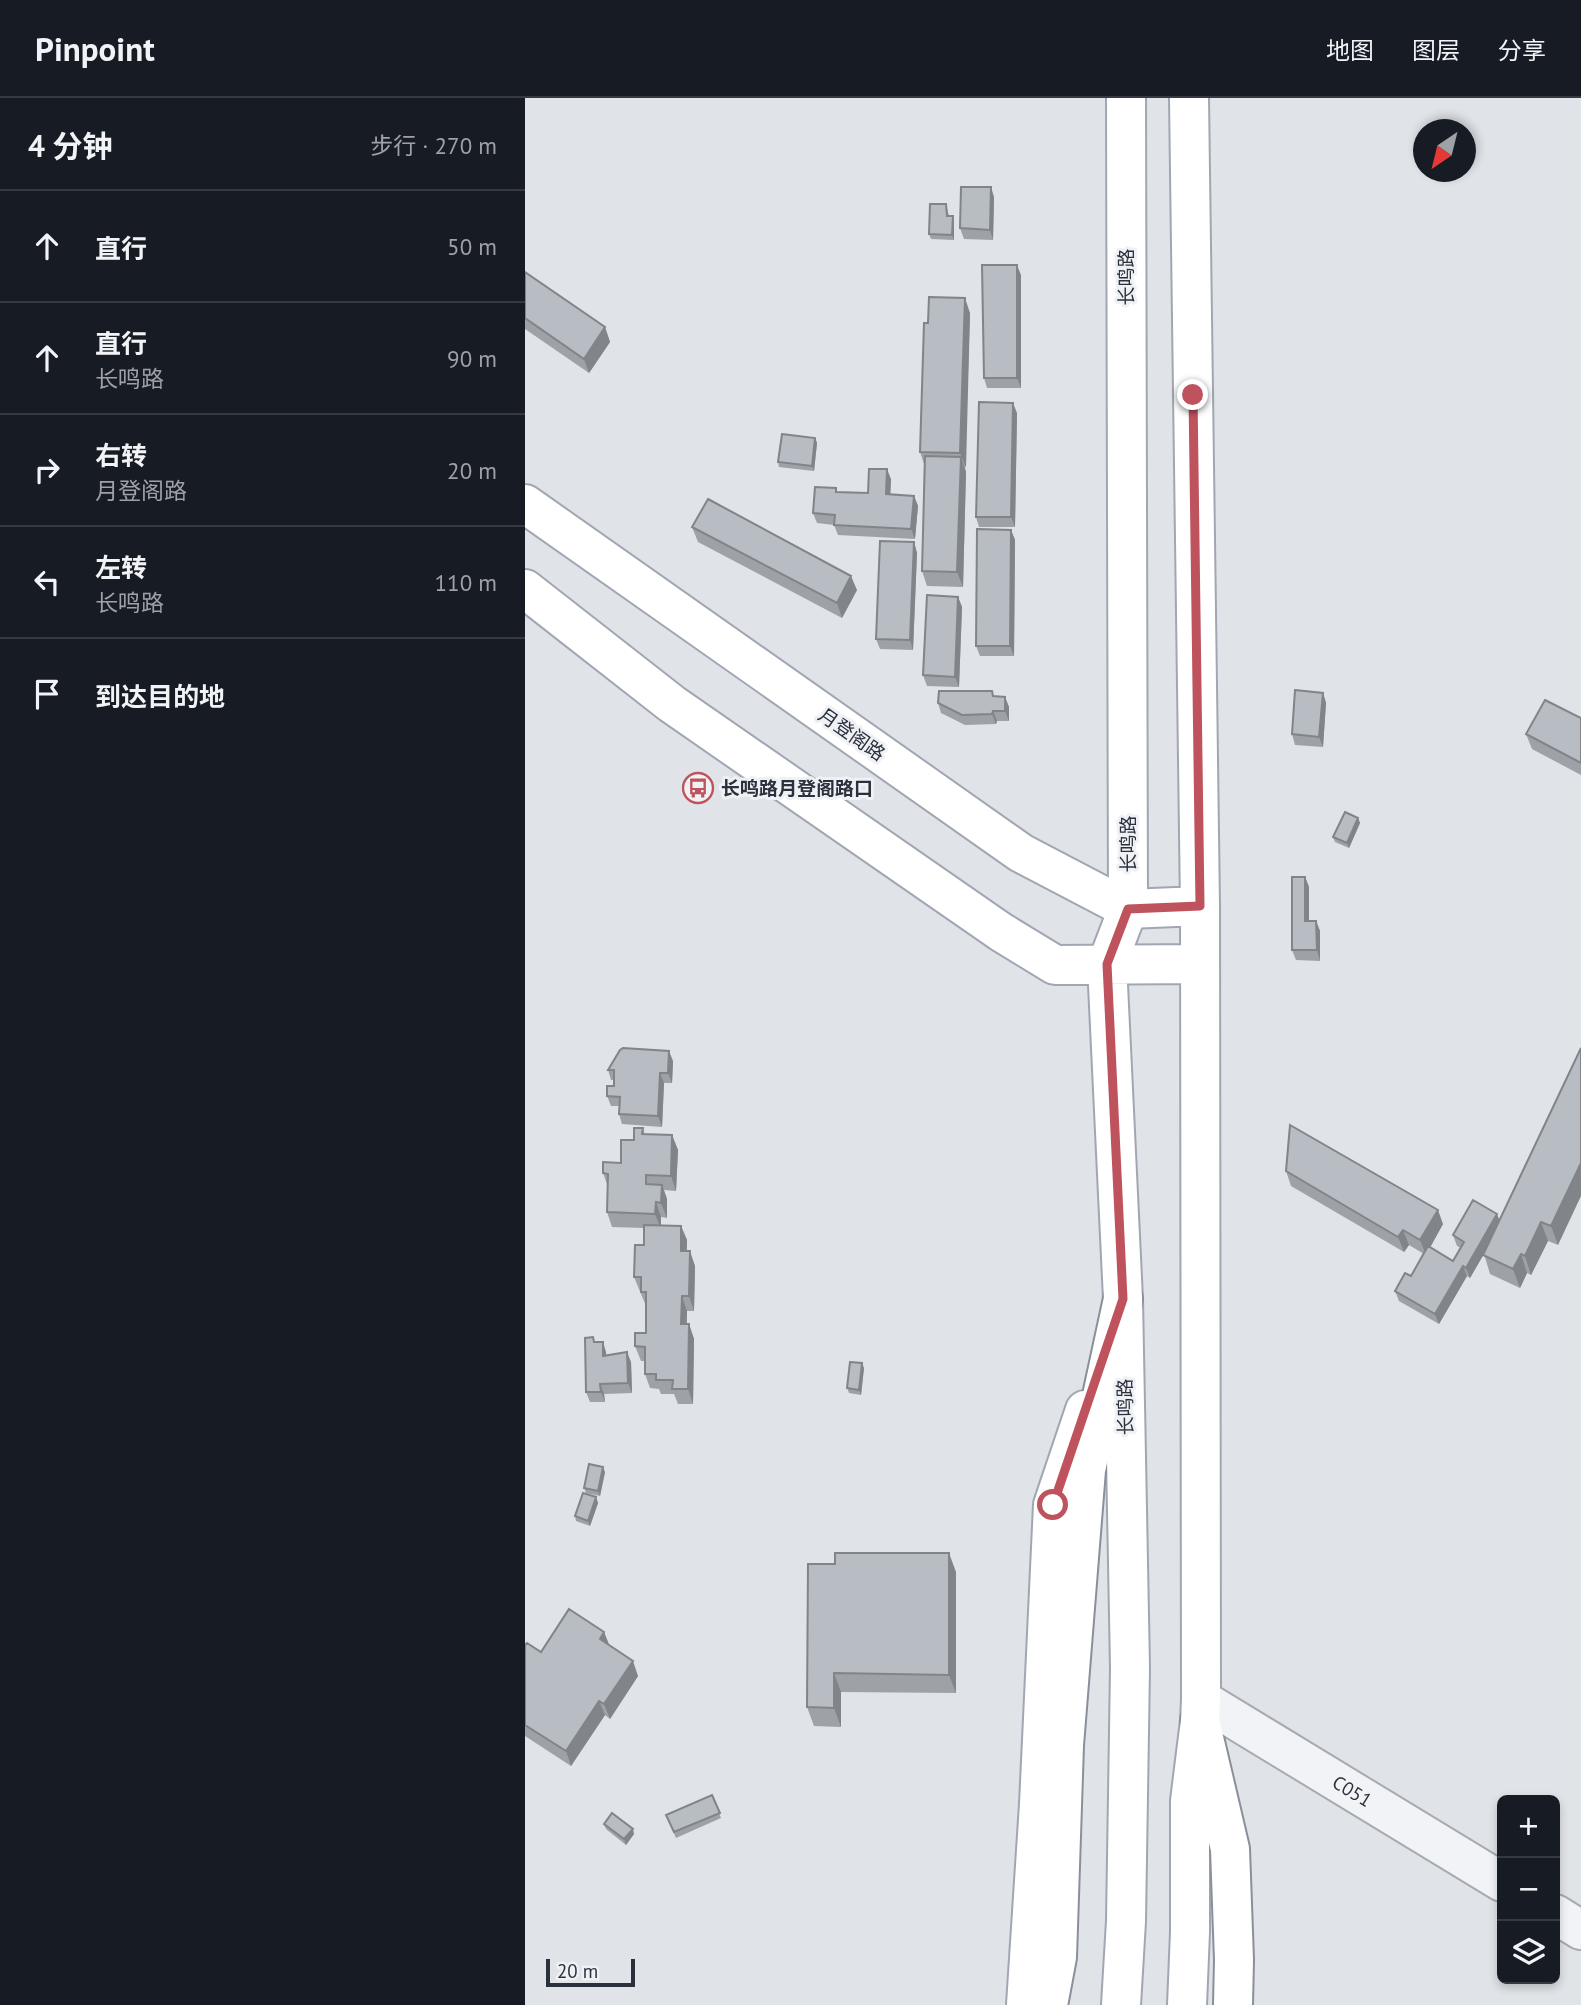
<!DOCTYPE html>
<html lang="zh">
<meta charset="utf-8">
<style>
:root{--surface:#171b24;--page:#20242c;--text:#f1f3f6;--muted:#9ea1a6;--line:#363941}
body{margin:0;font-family:"PT Sans","Noto Sans SC",sans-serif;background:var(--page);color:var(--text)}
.controls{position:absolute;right:21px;bottom:21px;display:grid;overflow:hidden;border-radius:10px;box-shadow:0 4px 10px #0003}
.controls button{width:63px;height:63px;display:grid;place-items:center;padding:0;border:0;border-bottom:2px solid var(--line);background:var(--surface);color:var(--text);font:35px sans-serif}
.compass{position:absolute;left:888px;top:21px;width:63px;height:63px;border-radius:50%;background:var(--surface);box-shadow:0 4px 10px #0003;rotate:215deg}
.scale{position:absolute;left:21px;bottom:18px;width:89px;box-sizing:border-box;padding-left:7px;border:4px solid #2b303d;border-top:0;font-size:19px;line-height:24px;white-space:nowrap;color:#2b303d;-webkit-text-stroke:5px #eff1f5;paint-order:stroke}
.stop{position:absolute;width:21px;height:21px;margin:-16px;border:5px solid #be535d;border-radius:50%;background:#fff}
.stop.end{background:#be535d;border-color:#fff;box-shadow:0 2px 7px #0008}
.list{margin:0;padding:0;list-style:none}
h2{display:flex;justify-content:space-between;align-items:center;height:91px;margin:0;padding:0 28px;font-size:30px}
h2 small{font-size:23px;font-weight:400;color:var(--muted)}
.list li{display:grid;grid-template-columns:46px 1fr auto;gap:21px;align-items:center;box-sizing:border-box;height:112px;padding:0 28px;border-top:2px solid var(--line)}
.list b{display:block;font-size:26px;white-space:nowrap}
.list p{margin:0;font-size:23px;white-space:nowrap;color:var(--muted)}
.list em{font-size:23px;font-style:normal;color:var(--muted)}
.icon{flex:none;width:38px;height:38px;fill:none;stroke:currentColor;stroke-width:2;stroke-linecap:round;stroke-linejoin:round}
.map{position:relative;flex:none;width:1056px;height:1907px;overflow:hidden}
header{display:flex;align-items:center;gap:42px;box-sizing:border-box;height:98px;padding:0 35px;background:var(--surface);border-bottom:2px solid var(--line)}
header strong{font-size:33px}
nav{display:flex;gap:38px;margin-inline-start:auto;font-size:24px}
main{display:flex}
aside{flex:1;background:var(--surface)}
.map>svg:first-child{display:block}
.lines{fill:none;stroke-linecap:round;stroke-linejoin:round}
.minor-casing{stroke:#a6aab1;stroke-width:42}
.major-casing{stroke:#a1a7b2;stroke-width:42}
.highway-casing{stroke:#89909c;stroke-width:42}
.minor{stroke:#f2f3f6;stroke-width:38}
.major{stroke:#fff;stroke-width:38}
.highway{stroke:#fff;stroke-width:38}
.wall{fill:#9ea2a8}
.shaded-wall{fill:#818488}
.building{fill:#b8bcc3;stroke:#818488;stroke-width:2}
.route{stroke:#be535d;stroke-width:9}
.labels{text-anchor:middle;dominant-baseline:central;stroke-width:6;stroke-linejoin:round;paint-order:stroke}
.street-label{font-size:19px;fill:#2b303d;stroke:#eff1f5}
.poi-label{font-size:19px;font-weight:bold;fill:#2b303d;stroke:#eff1f5;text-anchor:start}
</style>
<header>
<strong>Pinpoint</strong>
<nav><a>地图</a><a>图层</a><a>分享</a></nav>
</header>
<main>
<aside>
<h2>4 分钟<small>步行 · 270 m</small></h2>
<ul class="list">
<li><svg class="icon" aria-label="ahead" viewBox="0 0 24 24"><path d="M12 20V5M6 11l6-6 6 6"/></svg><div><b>直行</b></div><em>50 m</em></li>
<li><svg class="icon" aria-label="ahead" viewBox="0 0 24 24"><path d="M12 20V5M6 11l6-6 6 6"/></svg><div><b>直行</b><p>长鸣路</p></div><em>90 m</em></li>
<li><svg class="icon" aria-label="right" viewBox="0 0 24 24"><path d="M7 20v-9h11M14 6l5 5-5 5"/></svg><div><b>右转</b><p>月登阁路</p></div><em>20 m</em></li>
<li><svg class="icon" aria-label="left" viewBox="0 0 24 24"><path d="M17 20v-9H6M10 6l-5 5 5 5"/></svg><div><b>左转</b><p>长鸣路</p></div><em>110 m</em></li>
<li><svg class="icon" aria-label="arrive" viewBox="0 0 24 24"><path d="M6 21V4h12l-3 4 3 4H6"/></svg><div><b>到达目的地</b></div></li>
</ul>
</aside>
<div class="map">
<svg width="1056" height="1907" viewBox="0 0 1056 1907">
<rect width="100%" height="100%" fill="#e0e3e7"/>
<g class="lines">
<g class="minor-casing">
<g id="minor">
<path id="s1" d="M676,1601l301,183"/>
<path d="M1030,1816l26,16"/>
</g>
</g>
<g class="major-casing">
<path id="major" d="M0,406l496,349 107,56 72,-3
M0,491l147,115 329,228 54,33 144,-1
M501,1907l13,-201 14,-299 32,-95
M596,1907l5,-84 4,-253 -7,-369 -16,-335 21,-55 -2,-811
M662,1907l3,-73v-131l10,-80 1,-22 -1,-793 -11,-808"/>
</g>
<g class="highway-casing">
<path id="highway" d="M675,1623l30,128 4,111 -1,45
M523,1907l9,-48 7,-212 22,-275 37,-171"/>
</g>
<use href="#minor" class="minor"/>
<use href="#major" class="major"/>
<use href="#highway" class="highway"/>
</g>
<path class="wall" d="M469,99l-1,43 -29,-1 -4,-11z
M421,106l3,12 5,5v19l-23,-1 -2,-5z
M0,174l80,55 5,15 -21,31 -64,-44z
M496,177v113h-34l-3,-10z
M445,215l-5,155 1,4 -3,115 -36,-1 -5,-15 2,-107 -4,-12 8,-129z
M492,315l-2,114h-36l-3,-10z
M290,340l2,5 -3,28 -35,-4 -1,-5z
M366,381l-1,15 24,2 4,10 -3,33 -77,-4 -4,-10 -17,-2 -4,-10 55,-20z
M167,429l165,63 -15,28 -144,-76z
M486,432l4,10 -1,116h-34l-4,-10z
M389,444l3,11 -4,97 -33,-1 -4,-10z
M433,499l4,10 -3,80 -32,-1 -4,-11z
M798,595l3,10 -3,44 -28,-2 -3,-11z
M469,598l11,1 4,10v14h-12l-1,3 -31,1 -24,-12 -3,-10z
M1056,620v57l-49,-26 -6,-15z
M833,720l2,5 -11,25 -14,-6 -2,-5z
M780,779l4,10v34h7l4,10v30l-24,-1 -4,-10z
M1056,950l-23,197 -10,-4 -17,34 -4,-2 -7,15 -30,-14 -6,-20 -14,24 -3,-2 -28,48 -40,-23 -4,-10 16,-15 13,-22 -15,-9 -5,7 -113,-66 -5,-15 157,53 -13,23 23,14 8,-13 -4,-2 -4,-11 46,-14z
M148,963l-1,22h-8l-2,44 -40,-3 -3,-10v-8h-8l-4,-10 7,-10v-6h-3l-3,-10z
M118,1030l2,7h27l6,15 -2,41 -12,-1 3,9v19l-6,-1v8l20,1 6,14v11l8,15 -1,45h-7v13h2l5,15 -1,65h-15l-4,-10h-13l-2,-5 -9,-1 -5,-14v-13h-4l-6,-15 11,-13v-27l-12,-29 10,-32v-17l-32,-1 -5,-15 1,-25 -5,-14 18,-10 13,-23z
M70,1244l11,10v3l25,7 1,31 -28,1 1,8h-15l-4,-10z
M339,1270l-3,27 -12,-2 -2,-5z
M80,1374l-5,24 -14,-3 -2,-5z
M71,1399l2,6 -8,23 -14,-5 -1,-5z
M283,1466l148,8v121l-115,-1v35l-27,-1 -7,-19z
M79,1534l5,13 29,31 -28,43 -5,-4 -34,51 -46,-30v-91l16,7z
M187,1697l9,23 -45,20 -10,-23z
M79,1726l30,10 -8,11 -20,-16z"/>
<path class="shaded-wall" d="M466,89l3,10 -1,43 -3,-10z
M428,118l1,5v19l-2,-5z
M492,167l4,10v113l-4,-10z
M440,200l5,15 -4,155 -6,-15z
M80,229l5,15 -21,31 -5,-14z
M488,305l4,10 -2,114 -4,-10z
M290,340l2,5 -3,28 -2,-5z
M436,359l5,15 -3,115 -6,-15z
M362,371l4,10 -1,25 -4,-10z
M389,398l4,10 -3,33 -4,-10z
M486,432l4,10 -1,116 -4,-10z
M389,444l3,11 -4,97 -3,-10z
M326,478l6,14 -15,28 -5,-15z
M433,499l4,10 -3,80 -4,-10z
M798,595l3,10 -3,44 -4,-10z
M480,599l4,10v14l-4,-10z
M468,613l4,10 -1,3 -4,-10z
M833,720l2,5 -11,25 -2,-5z
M780,779l4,10v45l-4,-11z
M791,823l4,10v30l-3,-11z
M144,953l4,10 -1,22 -4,-10z
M135,975l4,10 -2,44 -4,-11z
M147,1037l6,15 -2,41 -5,-15z
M1056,1065v33l-23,49 -7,-19z
M137,1087l5,14v19l-6,-15z
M131,1104l5,15v12l-6,-15z
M913,1112l5,14 -17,31 -6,-15z
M972,1116l4,10 -31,54 -4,-10z
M1016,1124l7,19 -17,34 -6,-19z
M156,1128l6,14 -1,26 -5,-15z
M878,1132l6,15 -5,7 -6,-15z
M165,1153l5,15 -1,45 -5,-15z
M996,1156l6,19 -7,15 -7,-19z
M938,1168l4,10 -28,48 -4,-10z
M157,1198l5,15 -1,27 -5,-14z
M164,1226l5,15 -1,65 -5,-15z
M78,1244l3,10 1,14 -4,-10z
M102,1254l4,10 1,31 -4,-10z
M337,1265l2,5 -3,27 -2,-5z
M75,1286l4,10 1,8 -4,-10z
M78,1369l2,5 -5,24 -2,-5z
M71,1399l2,6 -8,23 -2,-5z
M424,1455l7,19v121l-7,-18z
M79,1534l6,15 -10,-8z
M108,1563l5,15 -28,43 -6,-15z
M309,1575l7,19v35l-7,-19z
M74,1603l6,14 -34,51 -5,-15z
M108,1731l1,5 -8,11 -2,-6z"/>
<path class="building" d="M436,89h30l-1,43 -30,-2z
M405,106h16l1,12h6l-1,19 -23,-1z
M457,167h35v113h-33z
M0,174l80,55 -21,32 -59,-41z
M404,199l36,1 -5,155 -40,-1 4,-129h4z
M454,304l34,1 -2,114h-35z
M257,336l33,4 -3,28 -34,-4z
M400,358l36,1 -4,115 -35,-1z
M344,371h18l-1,25 28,2 -3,33 -77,-4 1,-10 -22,-2 2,-26 21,1v4l32,1z
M183,401l143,77 -14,27 -145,-76z
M452,431l34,1 -1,116h-34z
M355,443l34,1 -4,98 -34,-1z
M402,497l31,2 -3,80 -32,-2z
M770,592l28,3 -4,44 -27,-3z
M414,593h53l1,5 12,1v14h-12l-1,3 -30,1 -24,-12z
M1020,602l36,18v45l-55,-29z
M820,714l13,6 -11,25 -14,-6z
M767,779h13v44h11l1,29h-25z
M98,950l46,3 -1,22h-8l-2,43 -39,-2 1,-17 -13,-1v-10h7v-16h-6l12,-20z
M1056,950v115l-30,63 -10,-4 -16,34 -4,-2 -8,15 -30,-14z
M765,1027l148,85 -18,30 -17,-10 -5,7 -112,-66z
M109,1030h9l-1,6 30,1 -1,41 -25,-1v9l16,1 -1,18 -5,-1 -1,12 -48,-2 1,-38 -5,-1v-11l18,1v-23h13z
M948,1102l24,14 -31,54 -3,-2 -28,48 -40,-23 10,-18 6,3 17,-30 25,15 11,-19 -11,-7z
M119,1127l37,1v25h9l-1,45h-7l-1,28h8l-1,65h-16l1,-9h-17v-6h-11v-27l-10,-1v-13h11v-41h-5v-15h-7l1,-32h9z
M68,1239l1,5h9v14l24,-4 1,31 -28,1 1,8h-15l-1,-54z
M325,1264l12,1 -3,27 -12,-2z
M64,1366l14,3 -5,24 -14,-3z
M58,1395l13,4 -8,24 -13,-5z
M310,1455h114v122l-115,-2v35l-27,-1 1,-143h27z
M44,1511l35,23 -4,7 33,22 -29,43 -5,-3 -33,50 -41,-26v-80l2,-2 14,9z
M187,1697l8,18 -46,19 -8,-17z
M87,1715l21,16 -9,10 -20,-15z"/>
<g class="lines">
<path class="route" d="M528,1407l70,-206 -16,-335 21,-55 72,-3 -7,-511"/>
</g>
<defs>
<g id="bus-ring" transform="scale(1.575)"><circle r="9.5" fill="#eff1f5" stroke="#be535d" stroke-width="1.5"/><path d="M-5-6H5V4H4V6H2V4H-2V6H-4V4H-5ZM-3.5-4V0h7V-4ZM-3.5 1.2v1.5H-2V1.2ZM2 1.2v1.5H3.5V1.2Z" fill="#be535d"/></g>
</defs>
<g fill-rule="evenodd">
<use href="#bus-ring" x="173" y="690"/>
</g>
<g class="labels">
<g class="street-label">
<text transform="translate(601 179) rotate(-90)">长鸣路</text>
<text transform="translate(327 636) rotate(35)">月登阁路</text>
<text transform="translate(603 746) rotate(-90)">长鸣路</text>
<text transform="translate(600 1309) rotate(-91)">长鸣路</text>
<text stroke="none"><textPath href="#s1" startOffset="177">C051</textPath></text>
</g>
<g class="poi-label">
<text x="196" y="690">长鸣路月登阁路口</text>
</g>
</g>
</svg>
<div class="controls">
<button>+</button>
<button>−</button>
<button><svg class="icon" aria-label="layers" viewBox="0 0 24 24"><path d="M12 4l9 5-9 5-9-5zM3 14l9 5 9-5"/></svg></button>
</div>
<svg class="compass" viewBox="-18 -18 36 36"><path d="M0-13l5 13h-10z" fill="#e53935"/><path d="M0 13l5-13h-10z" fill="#9ea1a6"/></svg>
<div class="scale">20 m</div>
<div class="stop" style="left:528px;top:1407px"></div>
<div class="stop end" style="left:668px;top:297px"></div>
</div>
</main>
